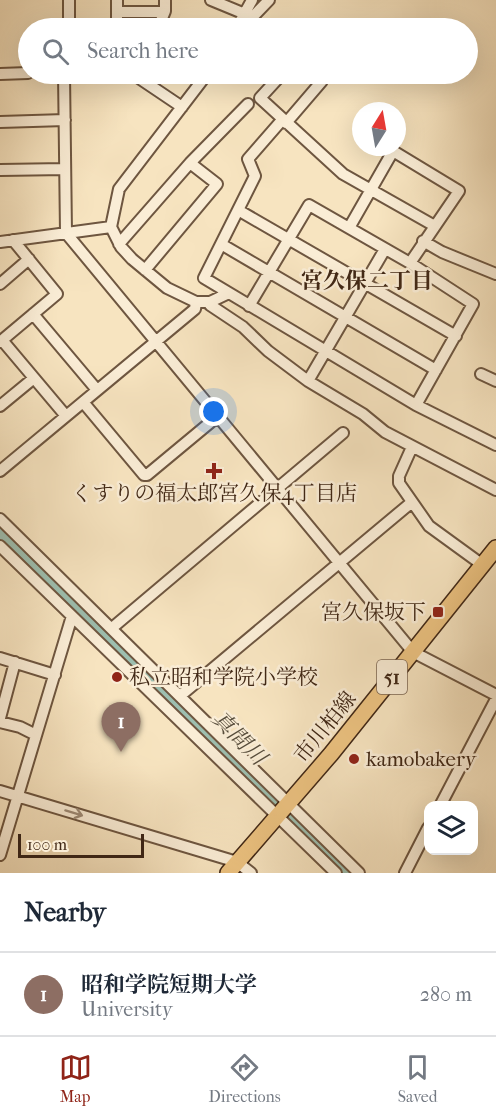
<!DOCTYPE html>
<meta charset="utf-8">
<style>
:root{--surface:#fff;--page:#f2f2f3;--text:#1f2937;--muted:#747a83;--line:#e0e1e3;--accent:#8f2418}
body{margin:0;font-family:"IM FELL French Canon","Noto Serif JP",serif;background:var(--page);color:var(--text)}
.controls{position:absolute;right:18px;bottom:18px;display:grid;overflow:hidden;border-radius:12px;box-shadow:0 6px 24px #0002}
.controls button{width:54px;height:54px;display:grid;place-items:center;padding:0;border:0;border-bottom:2px solid var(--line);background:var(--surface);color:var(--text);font:30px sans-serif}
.compass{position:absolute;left:352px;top:102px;width:54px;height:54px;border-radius:50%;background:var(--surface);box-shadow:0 6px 24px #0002;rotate:11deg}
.scale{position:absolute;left:18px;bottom:15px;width:126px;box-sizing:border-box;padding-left:6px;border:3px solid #402715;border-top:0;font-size:16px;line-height:21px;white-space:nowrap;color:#402715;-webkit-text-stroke:4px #faedd6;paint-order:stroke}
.you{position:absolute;left:214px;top:412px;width:21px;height:21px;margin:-15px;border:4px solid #fff;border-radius:50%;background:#1a73e8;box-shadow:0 0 0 9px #1a73e833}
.badge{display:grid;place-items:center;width:39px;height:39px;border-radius:50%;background:var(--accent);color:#fff;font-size:20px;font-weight:700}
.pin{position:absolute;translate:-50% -50px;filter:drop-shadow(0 2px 3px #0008)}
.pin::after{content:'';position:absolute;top:32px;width:21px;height:18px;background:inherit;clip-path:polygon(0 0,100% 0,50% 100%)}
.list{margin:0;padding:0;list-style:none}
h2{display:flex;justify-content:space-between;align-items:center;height:78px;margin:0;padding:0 24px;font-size:26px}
h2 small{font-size:20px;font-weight:400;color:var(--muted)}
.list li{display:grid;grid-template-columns:39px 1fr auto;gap:18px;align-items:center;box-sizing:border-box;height:84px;padding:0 24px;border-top:2px solid var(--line)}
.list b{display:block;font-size:22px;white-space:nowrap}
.list p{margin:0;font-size:20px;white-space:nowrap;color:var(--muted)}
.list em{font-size:20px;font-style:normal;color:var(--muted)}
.icon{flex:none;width:33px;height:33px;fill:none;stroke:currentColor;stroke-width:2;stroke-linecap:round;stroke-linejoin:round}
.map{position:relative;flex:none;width:496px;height:873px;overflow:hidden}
.search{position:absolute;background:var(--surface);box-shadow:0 6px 24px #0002;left:18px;right:18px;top:18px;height:66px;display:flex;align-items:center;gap:15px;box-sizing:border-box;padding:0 21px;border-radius:33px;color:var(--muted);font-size:22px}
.sheet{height:162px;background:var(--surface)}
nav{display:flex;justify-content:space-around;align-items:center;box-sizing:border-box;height:84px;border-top:2px solid var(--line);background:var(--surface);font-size:16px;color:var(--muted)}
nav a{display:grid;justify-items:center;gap:3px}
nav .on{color:var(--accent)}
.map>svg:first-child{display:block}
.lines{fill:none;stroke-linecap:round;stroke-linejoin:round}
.river{stroke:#9dbfb0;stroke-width:15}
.minor-casing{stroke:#6e5640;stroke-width:14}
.primary-casing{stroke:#402715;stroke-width:18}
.minor{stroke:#faedd6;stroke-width:10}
.primary{stroke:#ecc280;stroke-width:15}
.oneway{stroke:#9d8a76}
.poi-dot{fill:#8f2418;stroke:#faedd6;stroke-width:2}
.labels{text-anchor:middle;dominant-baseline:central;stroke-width:5;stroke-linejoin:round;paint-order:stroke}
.shield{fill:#faedd6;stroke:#78624f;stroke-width:1.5}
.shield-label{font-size:20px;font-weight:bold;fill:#402715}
.poi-label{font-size:21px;fill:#402715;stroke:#faedd6;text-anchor:start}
.street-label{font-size:21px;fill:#402715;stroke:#faedd6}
.neighbourhood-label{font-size:22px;font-weight:bold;fill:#402715;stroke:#faedd6}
.water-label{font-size:22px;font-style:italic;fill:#574d3c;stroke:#faedd6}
</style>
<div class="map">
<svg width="496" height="873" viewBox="0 0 496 873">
<rect width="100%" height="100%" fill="#f7e4c0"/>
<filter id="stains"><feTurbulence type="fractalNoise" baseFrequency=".00333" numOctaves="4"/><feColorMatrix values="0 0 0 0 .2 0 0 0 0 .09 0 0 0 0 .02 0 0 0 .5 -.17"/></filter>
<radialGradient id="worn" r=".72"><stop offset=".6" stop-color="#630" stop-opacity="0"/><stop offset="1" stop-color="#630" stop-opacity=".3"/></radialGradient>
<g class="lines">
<path class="river" d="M0,533l345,340"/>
<g class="minor-casing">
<path id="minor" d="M69,0v28
M117,0v28
M211,0l34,14
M117,12h47
M241,20l11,-20
M158,28l7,-17v-11
M242,28l27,-28
M0,74l28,-1
M64,74l2,159 347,419 83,43
M133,74l49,33
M207,74l-88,115 -8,38 10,20 11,12 35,29 29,14h14l19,-9
M282,74l-22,24 83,76 90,51
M282,120l-34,39 7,17 -51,102 212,127 80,40
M0,122l65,-2
M286,123l36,-42 -9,-7
M0,170l65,-1
M238,210l218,126
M349,228l44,-77 66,40 -49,72
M423,241l19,11 54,22
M0,242l111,-15
M119,244l71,-81 58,-59
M221,244l215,126
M145,270l72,-86 -27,-21
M0,284l29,-25
M210,302v3l33,22 25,24 40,30 55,33 22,18 111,58
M249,306l60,-101 101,58 63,41 -57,101
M33,314l64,76
M2,340l64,76
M0,342l57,-48 -44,-54
M481,374l15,7
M308,381l77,-132
M83,402l61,73h3l71,-59
M0,406l34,-28
M412,447l-13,29v7l30,43 55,40
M0,471l195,-162 1,-7
M0,519l359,354
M0,546l336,327
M112,628l231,-195
M0,658l55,17
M180,696l232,-194
M0,718l15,-56
M0,722l20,5 16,8
M0,791l237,71 14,11
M440,806l56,-107
M0,855l72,-239
M405,873l23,-45"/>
</g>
<g class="primary-casing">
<path id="primary" d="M228,873l103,-119 165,-206"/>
</g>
<use href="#minor" class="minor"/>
<use href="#primary" class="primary"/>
</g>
<defs><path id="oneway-shaft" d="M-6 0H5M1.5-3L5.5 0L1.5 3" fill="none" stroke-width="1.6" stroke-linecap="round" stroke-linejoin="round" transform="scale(1.5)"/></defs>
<use class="oneway" href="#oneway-shaft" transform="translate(74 813) rotate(17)"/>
<g class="poi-dot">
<path d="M211 462h6v6h6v6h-6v6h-6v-6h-6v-6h6z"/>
<rect x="432" y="606" width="12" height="12" rx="3"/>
<circle cx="117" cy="677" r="6"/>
<circle cx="354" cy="759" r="6"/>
</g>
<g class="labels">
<rect class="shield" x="377" y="660" width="30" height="34" rx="4.5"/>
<g class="shield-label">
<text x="392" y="677">51</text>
</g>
<g class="poi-label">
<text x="214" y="493" text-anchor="middle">くすりの福太郎宮久保4丁目店</text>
<text x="426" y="612" text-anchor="end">宮久保坂下</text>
<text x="129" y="677">私立昭和学院小学校</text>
<text x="366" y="759">kamobakery</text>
</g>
<g class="street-label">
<text transform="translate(325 727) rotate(-51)">市川柏線</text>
</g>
<g class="neighbourhood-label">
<text x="367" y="281">宮久保二丁目</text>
</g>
<g class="water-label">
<text transform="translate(239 738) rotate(45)">真間川</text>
</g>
</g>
<rect width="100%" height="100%" filter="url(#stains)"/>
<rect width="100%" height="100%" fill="url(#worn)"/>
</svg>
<div class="controls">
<button><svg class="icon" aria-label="layers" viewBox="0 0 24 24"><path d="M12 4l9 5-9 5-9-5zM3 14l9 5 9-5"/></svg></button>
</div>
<svg class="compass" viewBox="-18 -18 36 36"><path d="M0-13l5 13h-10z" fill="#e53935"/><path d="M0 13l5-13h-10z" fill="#747a83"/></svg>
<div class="scale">100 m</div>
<div class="you"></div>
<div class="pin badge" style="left:121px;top:752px;background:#8d6e63">1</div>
<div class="search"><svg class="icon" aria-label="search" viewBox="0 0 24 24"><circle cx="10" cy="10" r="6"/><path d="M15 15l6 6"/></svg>Search here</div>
</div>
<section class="sheet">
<h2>Nearby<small></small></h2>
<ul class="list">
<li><span class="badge" style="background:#8d6e63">1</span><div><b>昭和学院短期大学</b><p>University</p></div><em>280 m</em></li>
</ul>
</section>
<nav>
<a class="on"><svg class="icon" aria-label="map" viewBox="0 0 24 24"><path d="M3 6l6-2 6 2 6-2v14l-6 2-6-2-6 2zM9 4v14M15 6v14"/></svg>Map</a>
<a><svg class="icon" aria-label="directions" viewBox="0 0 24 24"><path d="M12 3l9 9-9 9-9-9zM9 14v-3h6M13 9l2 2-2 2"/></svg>Directions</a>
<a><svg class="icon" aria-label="saved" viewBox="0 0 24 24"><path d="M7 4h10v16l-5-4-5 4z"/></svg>Saved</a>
</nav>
